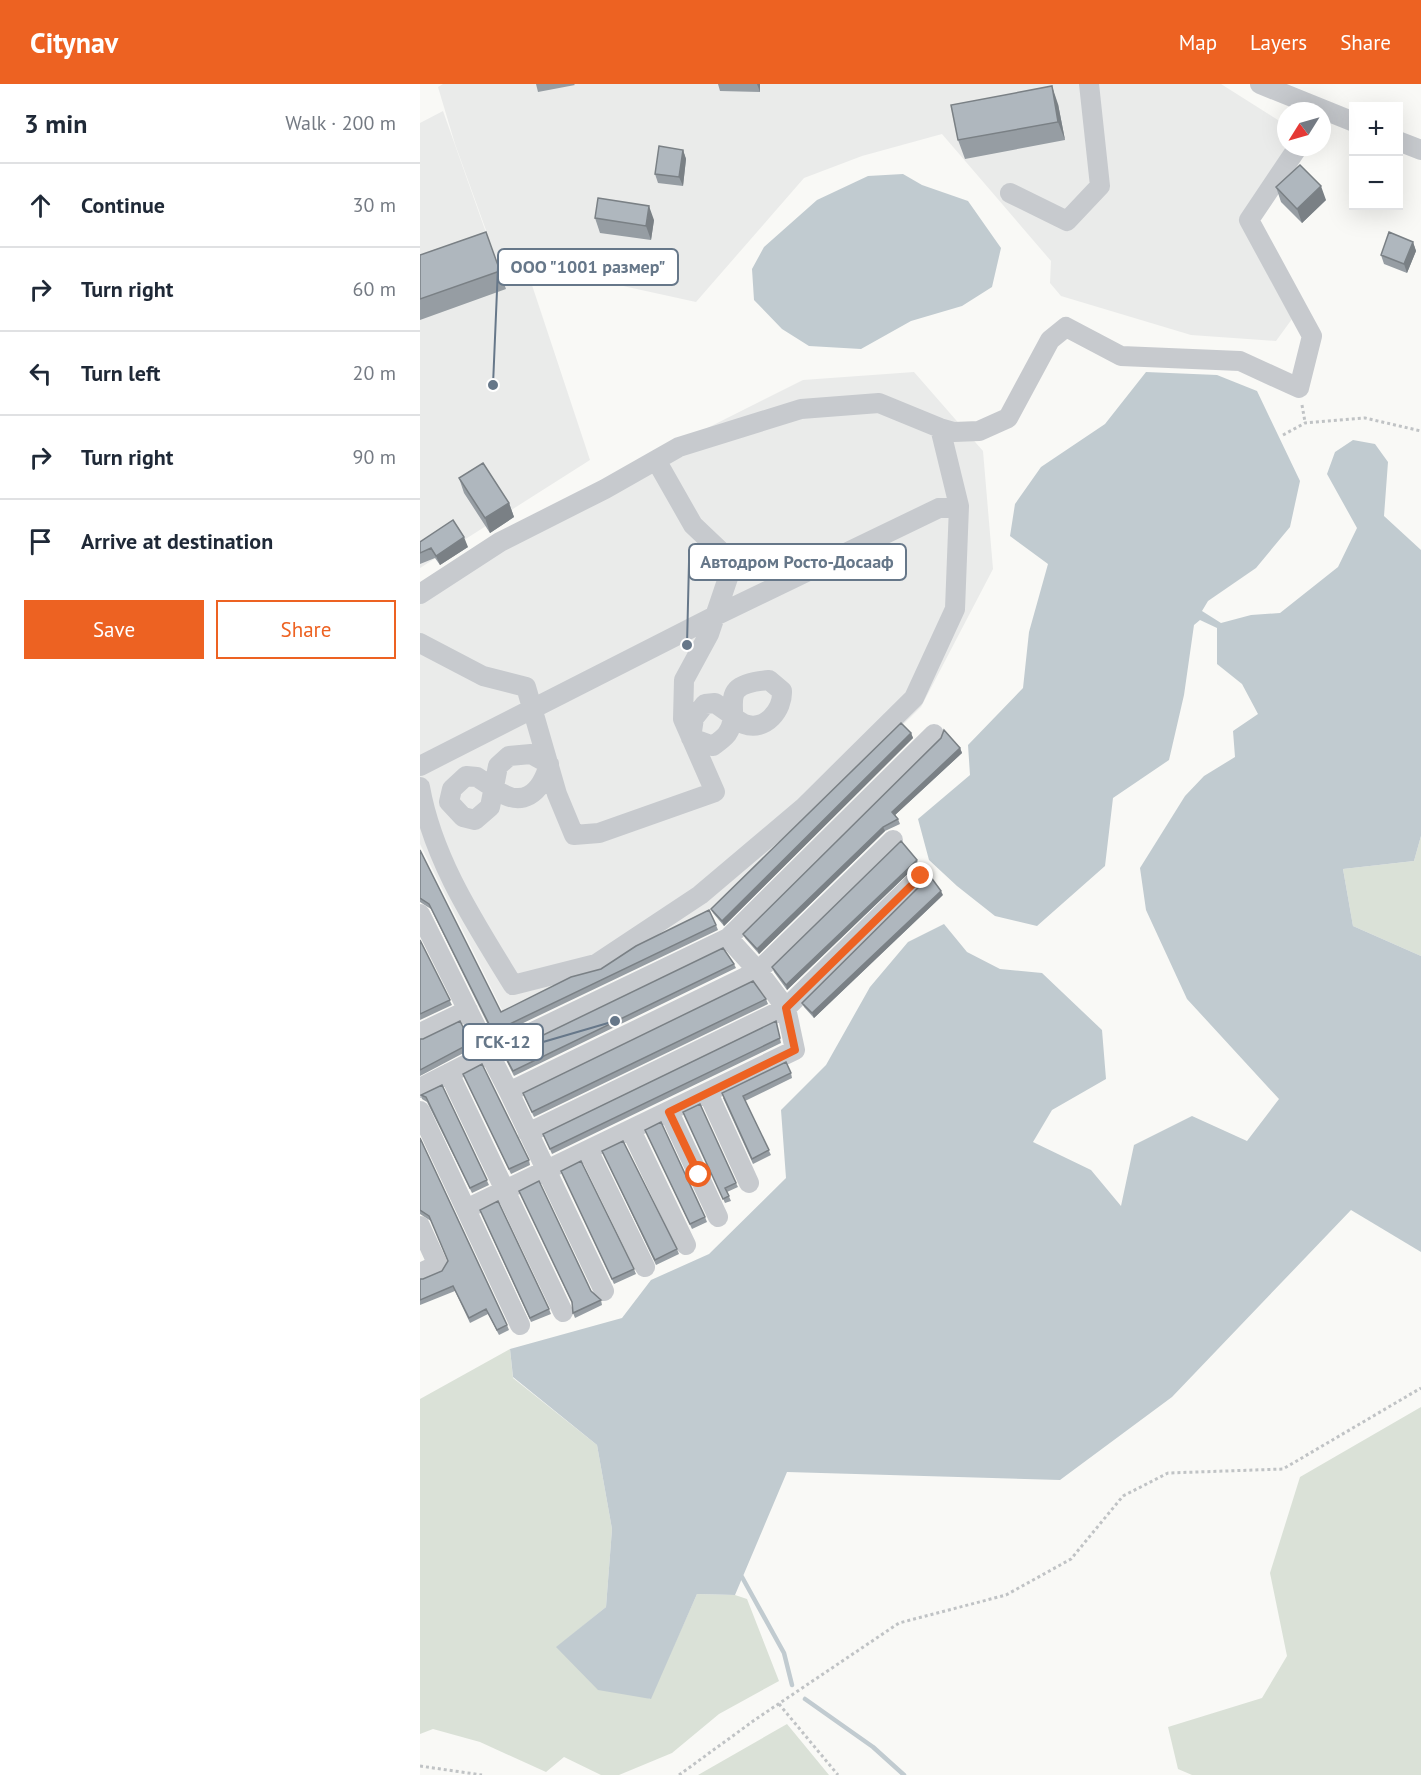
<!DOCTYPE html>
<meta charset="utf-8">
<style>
:root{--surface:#fff;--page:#f6f6f7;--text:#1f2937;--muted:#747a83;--line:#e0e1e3;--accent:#ed6222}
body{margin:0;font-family:"PT Sans",sans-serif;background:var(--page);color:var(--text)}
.controls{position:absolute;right:18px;top:18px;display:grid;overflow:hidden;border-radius:0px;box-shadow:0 6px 24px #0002}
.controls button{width:54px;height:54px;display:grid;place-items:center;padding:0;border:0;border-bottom:2px solid var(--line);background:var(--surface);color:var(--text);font:30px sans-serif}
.compass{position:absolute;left:857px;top:18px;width:54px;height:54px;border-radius:50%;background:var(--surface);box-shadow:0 6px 24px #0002;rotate:233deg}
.stop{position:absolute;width:18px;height:18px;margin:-14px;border:4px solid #ed6222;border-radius:50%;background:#fff}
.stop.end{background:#ed6222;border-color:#fff;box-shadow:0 2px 6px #0008}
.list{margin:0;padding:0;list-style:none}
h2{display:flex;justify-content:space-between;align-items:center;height:78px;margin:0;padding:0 24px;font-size:26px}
h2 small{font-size:20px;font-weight:400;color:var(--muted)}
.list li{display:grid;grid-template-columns:39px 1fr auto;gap:18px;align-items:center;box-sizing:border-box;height:84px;padding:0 24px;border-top:2px solid var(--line)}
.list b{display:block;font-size:22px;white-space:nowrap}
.list em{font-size:20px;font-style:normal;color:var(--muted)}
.actions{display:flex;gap:12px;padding:18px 24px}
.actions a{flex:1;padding:14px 0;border:2px solid var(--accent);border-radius:0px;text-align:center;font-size:21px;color:var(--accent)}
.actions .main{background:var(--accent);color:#fff}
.icon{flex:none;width:33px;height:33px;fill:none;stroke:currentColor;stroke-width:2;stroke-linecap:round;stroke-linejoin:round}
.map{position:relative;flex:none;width:1001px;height:1691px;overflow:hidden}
header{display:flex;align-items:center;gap:36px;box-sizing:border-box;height:84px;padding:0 30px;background:var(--accent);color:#fff}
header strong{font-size:28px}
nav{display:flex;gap:33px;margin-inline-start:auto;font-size:21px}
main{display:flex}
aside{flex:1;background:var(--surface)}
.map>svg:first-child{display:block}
.built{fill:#eaebea}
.green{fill:#dae1d7}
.water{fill:#c1cbd0}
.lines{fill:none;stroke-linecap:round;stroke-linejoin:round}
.stream{stroke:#c1cbd0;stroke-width:4.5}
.path{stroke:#c0c3c5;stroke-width:3;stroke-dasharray:3 3;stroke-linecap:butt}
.minor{stroke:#c7cace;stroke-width:20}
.wall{fill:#969da3}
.shaded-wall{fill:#7a8085}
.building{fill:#afb7be;stroke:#7a8085;stroke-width:1.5}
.route{stroke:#ed6222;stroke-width:8}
.leader{fill:none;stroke:#667789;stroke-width:2}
.callout-dot{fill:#667789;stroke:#fff;stroke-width:2}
.callout{fill:#fff;stroke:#667789;stroke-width:2}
.callout-label{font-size:18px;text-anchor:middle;font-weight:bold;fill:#667789}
</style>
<header>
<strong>Citynav</strong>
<nav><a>Map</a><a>Layers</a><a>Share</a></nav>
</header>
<main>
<aside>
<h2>3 min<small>Walk · 200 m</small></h2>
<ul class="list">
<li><svg class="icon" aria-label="ahead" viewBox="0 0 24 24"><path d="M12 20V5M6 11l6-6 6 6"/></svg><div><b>Continue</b></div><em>30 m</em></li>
<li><svg class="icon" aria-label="right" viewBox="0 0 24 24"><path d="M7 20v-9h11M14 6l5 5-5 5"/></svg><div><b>Turn right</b></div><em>60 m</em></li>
<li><svg class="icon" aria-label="left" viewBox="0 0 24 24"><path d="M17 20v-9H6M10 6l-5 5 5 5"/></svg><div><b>Turn left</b></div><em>20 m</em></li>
<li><svg class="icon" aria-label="right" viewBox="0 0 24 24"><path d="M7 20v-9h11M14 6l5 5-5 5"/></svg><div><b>Turn right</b></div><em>90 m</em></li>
<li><svg class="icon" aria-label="arrive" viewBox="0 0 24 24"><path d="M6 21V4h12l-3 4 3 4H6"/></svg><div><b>Arrive at destination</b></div></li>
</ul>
<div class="actions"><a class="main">Save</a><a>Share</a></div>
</aside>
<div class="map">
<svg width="1001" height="1691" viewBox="0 0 1001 1691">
<rect width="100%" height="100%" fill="#f9f9f6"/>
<path class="built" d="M23,0h778l65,41v22h7l-53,76 52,96 -16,22 -85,-6 -130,-39 -11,-13 1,-22 -109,-127 -80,22 -58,22 -108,124 -200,-44 -41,-114 -17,-57z
M23,27l52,147 33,15 62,187 -170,108v-445z
M494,288l69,79 10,118 -72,138 -211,206 -206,101 -84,-170v-261l182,-102 201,-101z"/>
<path class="green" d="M1001,752v120l-68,-30 -10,-57 71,-8z
M90,1265l3,29 84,67 15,84 -6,78 -49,40 93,52 47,-105 38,1 12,4 32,82 -60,33 -47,39 -53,22h-18l-37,-18 -18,15 -66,-30 -47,-13 -13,5v-335z
M1001,1323v368h-229l-14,-6 -10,-42 94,-29 25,-42 -17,-83 30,-96z
M367,1640l42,51h-131z"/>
<path class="water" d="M483,90l19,11 46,16 33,47 -9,39 -30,19 -51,15 -50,28 -52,-3 -27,-17 -28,-29 -2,-31 12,-22 53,-47 51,-24z
M726,288l71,3 40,16 43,90 -10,46 -34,41 -48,33 -6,10 19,12 30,-8 29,-2 58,-46 19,-39 -30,-54 8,-22 18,-12 22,4 13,18 -4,54 37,34v286l-7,25 -71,8 10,57 68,30v296l-70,-42 -179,187 -112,83 -273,-8 -52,123 -38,-1 -46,105 -53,-9 -42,-43 50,-40 6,-78 -15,-84 -84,-68 -3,-28 112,-31 29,-38 58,-26 77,-76 -5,-68 45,-45 44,-78 38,-45 36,-18 23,28 33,17 42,4 60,57 4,49 -54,31 -19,32 58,28 30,36 13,-61 58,-29 55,25 32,-42 -92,-100 -41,-89 -6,-42 45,-72 19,-20 31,-19 -2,-26 25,-17 -16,-30 -25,-20v-36l-17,-8 -6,5 -10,70 -15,65 -56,38 -8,68 -68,60 -42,-10 -38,-30 -28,-26 -11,-41 52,-44 -2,-30 55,-57 6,-56 19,-68 -38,-28 5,-32 26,-37 64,-43z"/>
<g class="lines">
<path class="stream" d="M322,1493l42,76 8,32
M385,1615l68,48 31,28"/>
<path class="path" d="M882,321l3,17
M863,351l22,-12 60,-5 56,13
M359,1620l59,71
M0,1682l62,9
M259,1691l77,-56 143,-96 107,-28 65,-36 52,-63 45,-23 115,-4 138,-81"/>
<path class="minor" d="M840,0l94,38
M978,57l23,9
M590,109l57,28 33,-35 -11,-102
M0,510l80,-52 105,-53 74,-42 122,-38 78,-6 61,25 14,4 25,-1 29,-13 42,-78 16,-13 55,29 119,5 59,27 13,-52 -63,-116 49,-73
M0,559l63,33 43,11 31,107 17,41 25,-2 116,-41 -32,-73 1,-39 25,-46 24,-71 -40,-38 -37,-65
M312,631c3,3 8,7 12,9 22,8 39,-15 38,-33l-13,-11c-58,5 -24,28 -42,54 -3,4 -10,9 -14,12l-22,-8 3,-20 11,-14 10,-1 17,12
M0,682l295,-150 224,-108 20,-2
M0,703c13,73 55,136 93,198l83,-21 104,-69 103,-87 111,-110 41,-89 4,-103 -19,-78
M75,705c27,20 46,5 54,-25l-18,-10 -22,2 -11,10 -8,41 -15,13 -12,-3 -14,-15 3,-13 14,-13 11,1 18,12
M0,830l69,139 239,-115 206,-204
M308,854l30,33 135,-131
M0,949l48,-23
M29,989l114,239
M0,1004l69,-35 20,39 249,-121 28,37 135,-132
M89,1008l95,199
M288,1009l41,90
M0,1027l100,214
M249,1028l49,105
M211,1046l55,115
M168,1066l57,117
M46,1125l329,-159 -9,-42 -258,125
M0,1142l18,39 -18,8"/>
</g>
<path class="wall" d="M116,0h38l1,1 -37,7z
M298,0h42v8l-40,-1z
M638,20l7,36 -100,19 -7,-19z
M263,66l3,9 -3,27 -25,-3 -3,-9z
M856,103l50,13 -24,23 -21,-21z
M175,134l59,2 -3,20 -51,-7z
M66,148l20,57 -86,31v-65z
M993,158l3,9 -9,22 -23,-9 -3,-9z
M39,394l50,25 5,14 -24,16 -26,-40z
M0,458l48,5 -28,18 -5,-7 -15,6z
M491,649l2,5 -189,188 -11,-13 -2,-4z
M540,664l2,5 -67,62 3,4 2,5 -15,7 -126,123 -14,-16 -2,-4z
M0,766l81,162 100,-43 115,-44 2,5 -224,107 -63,-128 -11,-7z
M498,780l-131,126 -13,-18 -2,-5z
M523,811l-129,123 -10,-11 -2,-4z
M0,856l32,65 -32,15z
M314,880l2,4 -222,108 -9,-18 -1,-4z
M346,915l2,5 -234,113 -9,-19 -2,-5z
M356,937l5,22 -229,111 -9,-20z
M0,955l51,4 2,5 -53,28z
M371,989l1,5 -47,23 26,54 -18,9 -30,-66z
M43,990l66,86 1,5 -19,9z
M22,1001l47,100 -17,8 -45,-91 -5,-3 -1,-4z
M263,1028l53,71 2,4 -11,5 4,9 -6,2z
M225,1046l60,87 2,5 -15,7z
M0,1054l87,187 2,5 -10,5 -11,-21 -18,9 -15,-32 -35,14v-26h3l19,-8 6,-10 -17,-40 -11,-7z
M182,1067l75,98 2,5 -23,11z
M141,1087l73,98 2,5 -22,10z
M99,1107l72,100 10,9 1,5 -27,13 -2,-5 -1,-10z
M62,1131l67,94 2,5 -20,8z"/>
<path class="shaded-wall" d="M337,0h3v8z
M632,2l6,18 7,36 -7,-18z
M263,66l3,9 -3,27 -4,-9z
M901,102l5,14 -24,23 -5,-14z
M229,122l5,14 -3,20 -5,-14z
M993,158l3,9 -9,22 -3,-9z
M89,419l5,14 -24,16 -5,-15z
M44,453l4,10 -28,18 -4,-9z
M491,649l2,5 -189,188 -2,-5z
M540,664l2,5 -68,63 -2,-4z
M463,743l2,4 -126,123 -2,-5z
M497,776l1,4 -131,126 -1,-5z
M521,807l2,4 -129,123 -2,-5z"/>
<path class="building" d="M632,2l6,36 -100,18 -7,-35z
M239,62l24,4 -4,27 -24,-3z
M880,81l21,21 -24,23 -21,-22z
M178,114l51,8 -3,20 -51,-8z
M66,148l14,39 -80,28v-44z
M969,148l24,10 -9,22 -23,-9z
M63,379l26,40 -24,15 -26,-40z
M33,436l11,17 -28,19 -5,-8 -11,5v-11z
M481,639l10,10 -189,188 -11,-12z
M524,646l16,18 -68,64 6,7 -15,8 -126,122 -14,-15 198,-196z
M481,757l16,19 -131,125 -14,-18z
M0,766l81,162 70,-35 30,-8 35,-23 73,-36 7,15 -223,107 -64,-128 -9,-6z
M510,792l11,15 -129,122 -10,-10z
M0,856l30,60 -30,14z
M303,864l11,16 -221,107 -9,-17z
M333,897l13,18 -234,113 -9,-19z
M40,937l11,22 -51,27v-31h3z
M356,937l4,17 -230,111 -7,-15z
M366,978l5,11 -48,23 26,54 -17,9 -30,-66z
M62,980l47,96 -20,9 -46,-95z
M22,1001l45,95 -17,8 -44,-91 -5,-2z
M280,1020l36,79 -11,5 4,8 -6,3 -40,-87z
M241,1038l44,95 -15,7 -45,-94z
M0,1054l87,187 -10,5 -11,-21 -17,9 -16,-32 -33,14v-21h3l19,-8 6,-10 -19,-45 -9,-6z
M203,1057l54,108 -22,11 -53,-109z
M161,1077l53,108 -22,10 -51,-108z
M119,1097l52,110 10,9 -28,13 -1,-11 -53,-111z
M78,1117l51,108 -19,9 -50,-108z"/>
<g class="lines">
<path class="route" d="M279,1091l-30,-63 126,-62 -9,-42 135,-132"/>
</g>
<path class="leader" d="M73 301L78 183M267 561L269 478M195 937L123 958"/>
<g class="callout-dot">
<circle cx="73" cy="301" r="6"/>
<circle cx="267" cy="561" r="6"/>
<circle cx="195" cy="937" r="6"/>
</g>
<g class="callout">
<rect x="78" y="165" width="180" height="36" rx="6"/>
<rect x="269" y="460" width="217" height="36" rx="6"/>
<rect x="43" y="940" width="80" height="36" rx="6"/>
</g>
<g class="callout-label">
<text x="168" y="189">ООО "1001 размер"</text>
<text x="377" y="484">Автодром Росто-Досааф</text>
<text x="83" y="964">ГСК-12</text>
</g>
</svg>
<div class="controls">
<button>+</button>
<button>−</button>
</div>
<svg class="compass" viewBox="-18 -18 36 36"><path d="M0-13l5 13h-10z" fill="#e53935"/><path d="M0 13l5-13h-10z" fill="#747a83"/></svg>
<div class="stop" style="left:279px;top:1091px"></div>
<div class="stop end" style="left:501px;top:792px"></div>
</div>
</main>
